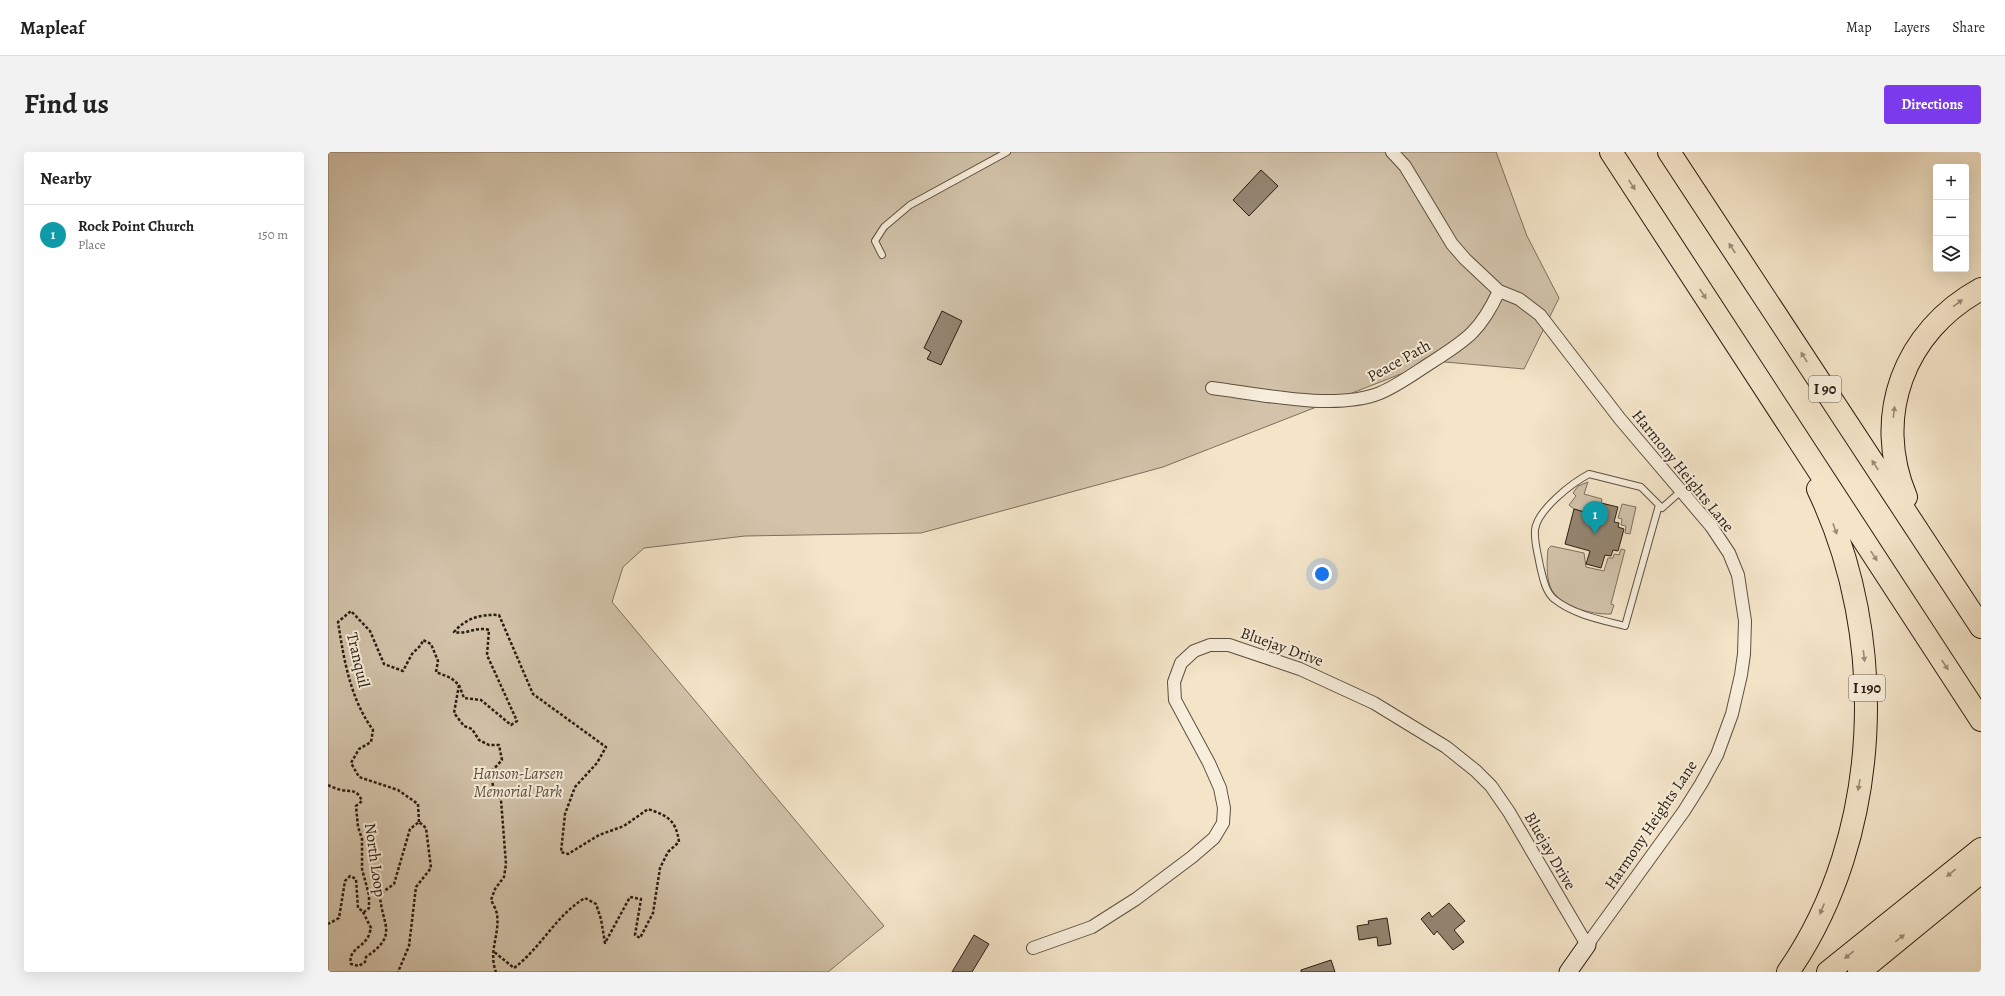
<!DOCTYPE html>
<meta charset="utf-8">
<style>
:root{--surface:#fff;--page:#f2f2f2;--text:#222;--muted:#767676;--line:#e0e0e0;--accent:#7c3aed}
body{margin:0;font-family:Alegreya,serif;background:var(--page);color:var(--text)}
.controls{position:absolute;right:12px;top:12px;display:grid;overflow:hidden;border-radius:4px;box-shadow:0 4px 16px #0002}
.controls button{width:36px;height:36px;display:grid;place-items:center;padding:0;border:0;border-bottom:1px solid var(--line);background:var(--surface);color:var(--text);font:20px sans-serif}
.you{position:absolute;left:994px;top:422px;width:14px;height:14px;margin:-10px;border:3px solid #fff;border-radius:50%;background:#1a73e8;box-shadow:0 0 0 6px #1a73e833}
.badge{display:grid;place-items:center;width:26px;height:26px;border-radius:50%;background:var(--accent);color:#fff;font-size:13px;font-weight:700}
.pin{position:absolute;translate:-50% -33px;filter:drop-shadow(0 1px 2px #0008)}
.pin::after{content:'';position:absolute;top:21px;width:14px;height:12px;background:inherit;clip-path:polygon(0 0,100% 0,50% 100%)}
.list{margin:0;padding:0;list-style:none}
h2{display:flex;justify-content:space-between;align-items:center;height:52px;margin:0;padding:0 16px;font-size:17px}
h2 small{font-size:13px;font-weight:400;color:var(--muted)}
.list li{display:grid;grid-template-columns:26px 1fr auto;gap:12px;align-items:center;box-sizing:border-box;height:60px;padding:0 16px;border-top:1px solid var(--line)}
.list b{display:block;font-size:15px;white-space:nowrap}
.list p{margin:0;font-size:13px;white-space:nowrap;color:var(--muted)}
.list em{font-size:13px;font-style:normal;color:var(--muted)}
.icon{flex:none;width:22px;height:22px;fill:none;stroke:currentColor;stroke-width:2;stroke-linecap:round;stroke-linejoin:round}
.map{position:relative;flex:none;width:1653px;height:820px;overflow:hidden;border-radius:4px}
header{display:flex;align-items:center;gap:24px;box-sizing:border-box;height:56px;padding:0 20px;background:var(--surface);border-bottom:1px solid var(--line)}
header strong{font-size:19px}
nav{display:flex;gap:22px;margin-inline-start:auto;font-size:14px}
.intro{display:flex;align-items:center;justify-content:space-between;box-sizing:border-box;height:96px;padding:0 24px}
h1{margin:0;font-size:28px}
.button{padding:10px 18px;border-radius:4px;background:var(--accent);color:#fff;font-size:14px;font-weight:700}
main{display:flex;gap:24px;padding:0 24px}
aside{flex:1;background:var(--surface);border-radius:4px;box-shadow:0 4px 16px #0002}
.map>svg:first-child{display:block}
.green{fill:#d2c3aa;stroke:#7e705e}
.building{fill:#948571;stroke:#2b1e12}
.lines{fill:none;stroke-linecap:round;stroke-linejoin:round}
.lane-casing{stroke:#5d5040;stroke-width:8}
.street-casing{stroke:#5d5040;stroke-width:14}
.secondary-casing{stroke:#2b1e12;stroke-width:19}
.highway-casing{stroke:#2b1e12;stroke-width:24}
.path{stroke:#2b1e12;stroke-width:2.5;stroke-dasharray:3 2;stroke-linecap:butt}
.lane{stroke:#f8eedc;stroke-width:6}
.street{stroke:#f8eedc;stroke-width:12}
.secondary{stroke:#f8eedc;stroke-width:17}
.highway{stroke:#f4e5c9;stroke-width:22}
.oneway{fill:#9a8b77}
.labels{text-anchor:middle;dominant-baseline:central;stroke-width:4;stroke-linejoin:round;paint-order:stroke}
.shield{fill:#f8eedc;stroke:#685c4f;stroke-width:1}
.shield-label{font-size:15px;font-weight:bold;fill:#2b1e12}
.street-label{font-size:16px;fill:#2b1e12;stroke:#f8eedc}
.park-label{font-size:16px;font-style:italic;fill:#5d5040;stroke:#f8eedc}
</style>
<header>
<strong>Mapleaf</strong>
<nav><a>Map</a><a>Layers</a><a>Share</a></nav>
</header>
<div class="intro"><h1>Find us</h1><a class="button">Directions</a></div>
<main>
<aside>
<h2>Nearby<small></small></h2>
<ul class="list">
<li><span class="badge" style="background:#0f9aa8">1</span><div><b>Rock Point Church</b><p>Place</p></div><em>150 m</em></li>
</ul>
</aside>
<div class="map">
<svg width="1653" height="820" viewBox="0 0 1653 820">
<rect width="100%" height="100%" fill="#f4e5c9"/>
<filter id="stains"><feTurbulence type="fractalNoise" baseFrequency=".005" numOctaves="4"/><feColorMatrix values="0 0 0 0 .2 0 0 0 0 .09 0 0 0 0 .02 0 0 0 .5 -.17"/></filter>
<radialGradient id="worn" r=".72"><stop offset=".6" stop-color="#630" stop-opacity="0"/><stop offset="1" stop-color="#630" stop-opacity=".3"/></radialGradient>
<path class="green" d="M0,0h1168l31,84 32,62 -35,71 -90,-8 -271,106 -242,66 -176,3 -101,12 -21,19 -11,35 272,324 -56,46h-500z
M1260,330l-4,12 18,5 -4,17 -24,-7 -5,-4 7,-9 -3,-3 5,-7z
M1294,352l14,3 -6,27 -5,-1 1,-7 -5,-1 1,-6 -4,-1z
M1223,394l33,7 2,14 18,4 4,-13h5l1,-4 5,1 2,-6 4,1 -14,54 3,1 -3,9c-19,1 -54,-8 -61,-28 -4,-11 -3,-26 -2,-37z"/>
<path class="building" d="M933,18l17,16 -29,30 -16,-16z
M614,159l20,10 -21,44 -14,-6 4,-7 -7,-4z
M1273,351l17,4 -4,15 5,1 -1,4 6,2 -6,22 -5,-1 -2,6 -6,-1 -4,13 -15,-4 4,-13 -25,-7 9,-35 24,7z
M1121,751l16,18 -11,9 10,12 -11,8 -16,-19 -3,4 -13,-16 8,-7 3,5z
M1059,766l4,26 -13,2 -1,-9 -18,3 -2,-14 12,-2 -1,-3z
M646,783l15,9 -17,28h-20z
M1003,808l4,12h-34v-2z"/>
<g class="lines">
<g class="lane-casing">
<path id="lane" d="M554,103l-7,-14 9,-14 26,-22 97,-53
M1331,353l-34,121c-23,-6 -51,-11 -71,-27 -9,-8 -11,-21 -14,-33 -2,-12 -6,-24 -5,-36 2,-20 37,-47 54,-56l52,13 21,21 19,-17"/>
</g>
<g class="street-casing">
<path id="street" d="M884,236c47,6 124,23 168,5 19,-8 36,-21 52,-31 36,-23 49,-32 67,-71
M705,796l59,-21 44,-28 56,-42 22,-19 9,-15 1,-15 -4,-20 -11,-25 -34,-63 -1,-18 7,-19 13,-12 16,-6h19l71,24 74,34 72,44 30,24 15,15 18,26 78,133 97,-134 17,-27 16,-29 15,-41 9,-39 3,-21 1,-33 -7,-46 -9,-22 -18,-27 -91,-107 -80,-104 -21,-16 -20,-8 -34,-32 -13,-15 -47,-78 -13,-14"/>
</g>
<g class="secondary-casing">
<path id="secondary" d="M1240,820l19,-27"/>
</g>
<g class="highway-casing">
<path id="highway" d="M1283,0l370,568
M1341,0l312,475
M1578,345c-34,-81 -2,-166 75,-208
M1460,820c95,-137 101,-335 30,-483
M1500,820l153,-123
M1531,820l122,-100"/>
</g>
<path class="path" d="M131,533l5,13 17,2 30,25 6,-4 -30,-66 2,-25c-13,-4 -22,5 -35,2 12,-14 27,-18 45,-17l34,79 73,53 -9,16 -22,24 -10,27 -4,38 7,2 31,-19 25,-9 24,-17c20,7 28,11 31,33l-11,10 -8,16 -7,45 -13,25 -5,-3 6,-36 -11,-2 -25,46 -4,-24 -5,-15 -11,-6c-29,17 -44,50 -71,70l-21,-17
M0,633c4,2 9,4 13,5 11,2 16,-1 21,11l-6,5 2,21 4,12v30l7,26v13l-5,4 -6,-4 -2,-29 -6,-3 -5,5 -6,37 -11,6
M91,670l-1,-18 -20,-14 -39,-13 -8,-14 8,-14 12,-7 2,-12c-23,-32 -29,-70 -35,-108l13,-11 19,20 14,33 19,7 9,-17 9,-9 2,-5 8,4 7,17 -2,11 15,6 8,7 -5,28 10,13 8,3 7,11 10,5h10l3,15 -11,12 2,14 8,14 5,64 -2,13 -9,12 -4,11c2,4 5,9 6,14 3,21 -9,37 -1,58
M35,760l8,16c-1,3 -2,9 -5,12 -6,8 -18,11 -15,24l8,2 6,-4 1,-5c34,-23 15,-32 14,-63l14,-10 16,-55 9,-7 7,6 5,40 -15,19 -7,59 -11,26"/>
<use href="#lane" class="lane"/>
<use href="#street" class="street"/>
<use href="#secondary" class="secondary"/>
<use href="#highway" class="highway"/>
</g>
<defs><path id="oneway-solid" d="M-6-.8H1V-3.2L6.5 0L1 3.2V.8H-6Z"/></defs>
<g class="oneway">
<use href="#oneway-solid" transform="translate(1304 33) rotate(57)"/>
<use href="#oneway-solid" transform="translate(1404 96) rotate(-123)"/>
<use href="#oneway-solid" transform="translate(1375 142) rotate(57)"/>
<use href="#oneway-solid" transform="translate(1630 151) rotate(-36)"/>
<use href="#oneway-solid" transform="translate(1476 205) rotate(-123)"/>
<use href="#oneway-solid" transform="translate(1566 260) rotate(-83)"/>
<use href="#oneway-solid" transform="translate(1547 313) rotate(-123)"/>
<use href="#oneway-solid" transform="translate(1507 377) rotate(70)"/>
<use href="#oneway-solid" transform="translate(1546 404) rotate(57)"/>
<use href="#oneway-solid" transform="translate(1536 504) rotate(83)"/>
<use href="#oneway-solid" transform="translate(1617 513) rotate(57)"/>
<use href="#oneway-solid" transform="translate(1531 633) rotate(100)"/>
<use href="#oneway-solid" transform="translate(1623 721) rotate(141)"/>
<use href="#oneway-solid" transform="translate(1494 757) rotate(113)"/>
<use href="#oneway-solid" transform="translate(1572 786) rotate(-39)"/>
<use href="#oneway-solid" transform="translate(1521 803) rotate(141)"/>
</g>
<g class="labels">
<g class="shield">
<rect x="1481" y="224" width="32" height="26" rx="3"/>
<rect x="1521" y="523" width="36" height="26" rx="3"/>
</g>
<g class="shield-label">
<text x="1497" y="237">I 90</text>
<text x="1539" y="536">I 190</text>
</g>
<g class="street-label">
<text transform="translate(1071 209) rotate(-29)">Peace Path</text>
<text transform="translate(1355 319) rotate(51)">Harmony Heights Lane</text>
<text transform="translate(954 495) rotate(20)">Bluejay Drive</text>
<text transform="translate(30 508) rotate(77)">Tranquil</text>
<text transform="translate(1323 673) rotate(-56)">Harmony Heights Lane</text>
<text transform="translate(1222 699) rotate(60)">Bluejay Drive</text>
<text transform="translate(47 708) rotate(82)">North Loop</text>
</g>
<g class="park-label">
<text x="190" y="622">Hanson-Larsen<tspan x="190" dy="18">Memorial Park</tspan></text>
</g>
</g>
<rect width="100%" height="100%" filter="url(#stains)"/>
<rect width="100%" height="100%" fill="url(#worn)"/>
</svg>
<div class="controls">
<button>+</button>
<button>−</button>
<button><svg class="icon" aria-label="layers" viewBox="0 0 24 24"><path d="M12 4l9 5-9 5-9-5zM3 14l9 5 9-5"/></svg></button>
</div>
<div class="you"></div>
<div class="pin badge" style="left:1267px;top:382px;background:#0f9aa8">1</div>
</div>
</main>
